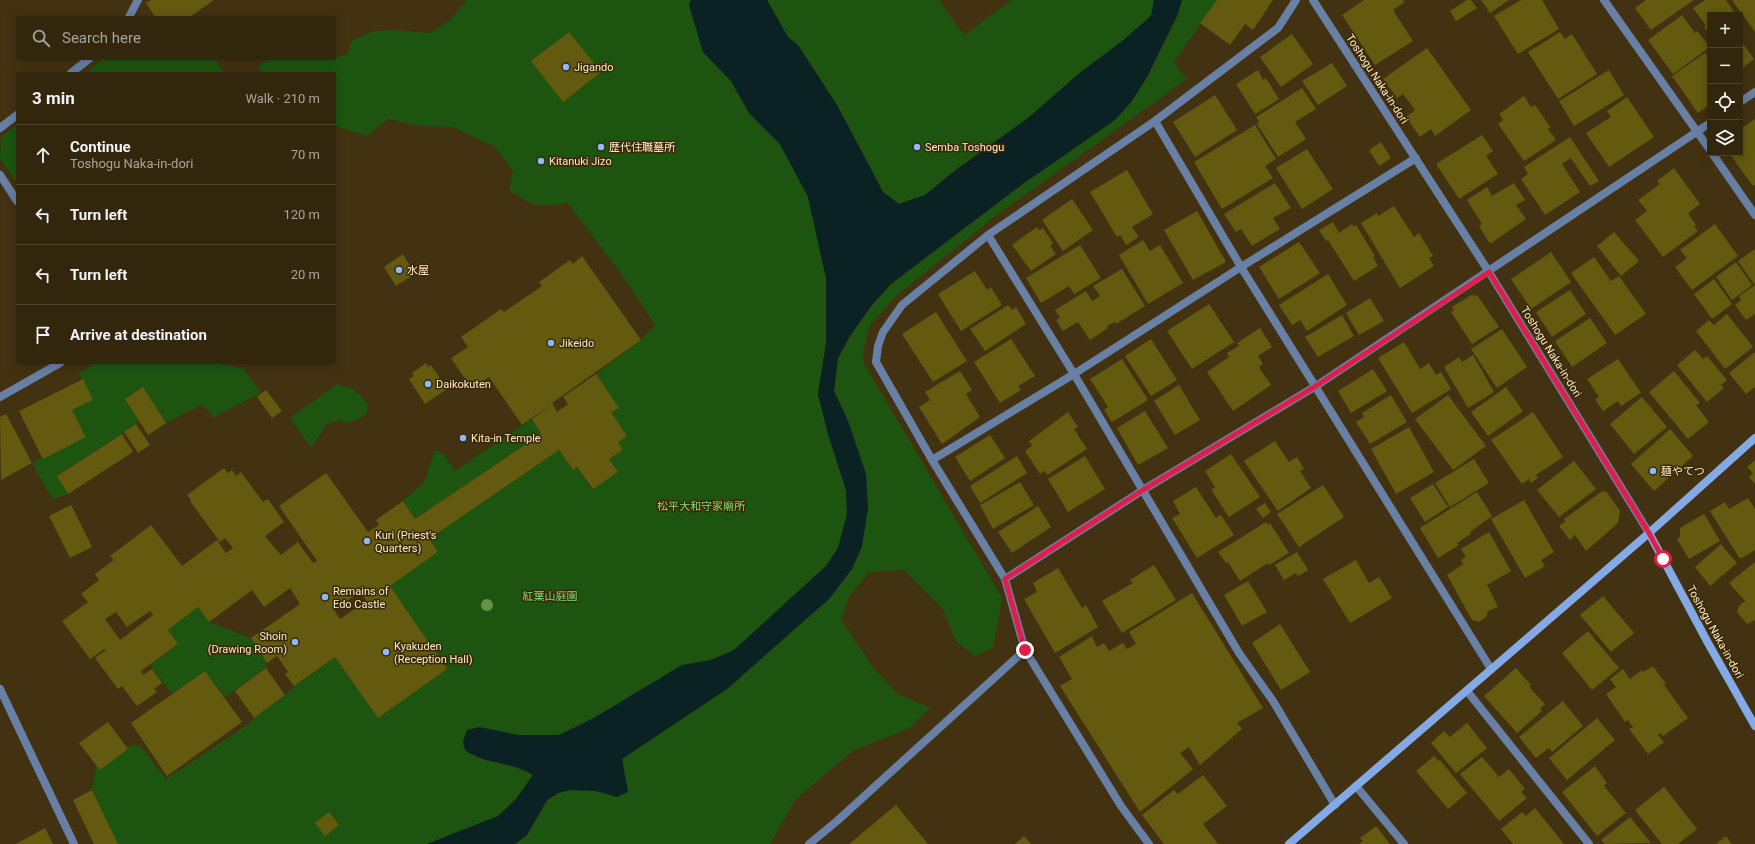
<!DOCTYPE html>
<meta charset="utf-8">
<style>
:root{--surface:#32260d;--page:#3a2e16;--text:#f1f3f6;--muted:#a8a59d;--line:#4d432e}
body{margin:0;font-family:Roboto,"Noto Sans JP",sans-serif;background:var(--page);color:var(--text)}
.controls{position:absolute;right:12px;top:12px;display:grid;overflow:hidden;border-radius:0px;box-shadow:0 2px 10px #0003}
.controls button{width:36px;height:36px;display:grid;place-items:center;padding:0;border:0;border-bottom:1px solid var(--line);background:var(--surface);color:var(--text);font:20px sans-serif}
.stop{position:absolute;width:12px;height:12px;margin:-9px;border:3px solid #e11d48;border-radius:50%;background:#fff}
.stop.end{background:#e11d48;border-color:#fff;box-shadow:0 1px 4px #0008}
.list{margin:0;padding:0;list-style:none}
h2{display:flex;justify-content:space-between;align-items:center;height:52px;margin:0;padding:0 16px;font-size:17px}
h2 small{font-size:13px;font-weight:400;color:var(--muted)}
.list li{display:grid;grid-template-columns:26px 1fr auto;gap:12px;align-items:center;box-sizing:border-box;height:60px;padding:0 16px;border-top:1px solid var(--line)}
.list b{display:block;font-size:15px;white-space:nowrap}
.list p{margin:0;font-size:13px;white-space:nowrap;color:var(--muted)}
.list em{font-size:13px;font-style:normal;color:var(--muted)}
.icon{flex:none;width:22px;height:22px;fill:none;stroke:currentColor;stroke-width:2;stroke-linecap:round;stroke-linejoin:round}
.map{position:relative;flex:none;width:1755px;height:844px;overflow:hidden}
.search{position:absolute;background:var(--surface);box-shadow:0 2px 10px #0003;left:16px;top:16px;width:320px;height:44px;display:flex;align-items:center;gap:10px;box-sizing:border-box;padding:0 14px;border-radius:0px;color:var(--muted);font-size:15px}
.panel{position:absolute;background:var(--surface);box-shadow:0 2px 10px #0003;left:16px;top:72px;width:320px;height:292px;border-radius:0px}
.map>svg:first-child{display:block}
.green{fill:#1d5510}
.water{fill:#0b2224}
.building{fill:#63590f;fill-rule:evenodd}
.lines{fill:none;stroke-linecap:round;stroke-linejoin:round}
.lane{stroke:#687fa6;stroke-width:8}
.street{stroke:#687fa6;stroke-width:8}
.secondary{stroke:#83a9e7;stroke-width:8}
.tree{fill:#659244}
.route{stroke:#e11d48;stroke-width:5}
.poi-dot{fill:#8fb8fd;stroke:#392706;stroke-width:1.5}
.labels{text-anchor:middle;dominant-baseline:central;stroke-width:3;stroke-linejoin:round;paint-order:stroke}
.poi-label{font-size:11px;fill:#feebcd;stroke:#392706;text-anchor:start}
.street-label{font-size:11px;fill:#feebcd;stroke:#392706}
.park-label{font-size:11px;fill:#81e06e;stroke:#392706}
</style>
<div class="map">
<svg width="1755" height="844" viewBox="0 0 1755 844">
<rect width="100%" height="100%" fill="#433211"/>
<path class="green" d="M467,0h224l-2,5 14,47 28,29 18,32 31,31 28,53 18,81v65l-8,51 10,40 18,56 1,24 -9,34 -12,18 -92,84 -23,10 -29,5 -88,53 -35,17h-41l-39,-8 -14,23c20,15 47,12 68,25l-17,24 -18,17 -71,28h-309l-26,-54 5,-29 23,-14 20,-2 26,34 83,-55 5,-6 31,-23 9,-9 41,-29 43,61 69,-49 -57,-83 48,-34 -9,-13 130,-89 13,20 5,-3 15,22 26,-17 -9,-13 14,-9 -5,-8 9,-6 -16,-24 7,-5 -22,-33 45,-34 14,-15 -32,-49 -56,-74c-29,7 -33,4 -58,-12l4,-19 -19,-25 -42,-19 -33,-1 -31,-7 -21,17 -32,-10v-53h-73l-4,-7 13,-7h64v-2l12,-2 5,-15 22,-9 19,-1 38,3 19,-13z
M767,0h172l25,35 48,-35h142l-3,16 -30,26 -39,29 -54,47 -72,51 -31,26 -26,9 -16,-12 -46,-87 -39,-60 -10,-8z
M1182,0h35l-43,62 13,17 -189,135 -102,82 -26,29 -7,27 1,11 138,235 -9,50 -18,8 -20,-16 -12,-31 -39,-39 -35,2 -19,23 -9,24 31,47 26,28 32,14 -20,20 -57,23 -57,48 -26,45h-255l12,-9 21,-35 10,-7 12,-3 26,1 21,6 11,-5 -6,-33 105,-70 102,-90 23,-30 10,-23 4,-72 -18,-53 -14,-30 4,-33 12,-22 22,-31 19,-21 129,-98 95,-66 17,-19 15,-24 30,-60z
M103,59h112l9,14h-139z
M17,125v58l-17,-24 1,-22z
M96,363h117l30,5 18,25 -47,24 -12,-13 -36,19 -23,-36 -18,12 15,24 -4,1 -79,52 11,18 -16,5 -20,-36 54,-26 -14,-27 21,-10 -14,-27z
M336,385c16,1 22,6 32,20l-1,8 -8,6 -11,4 -9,-3 -12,4 -16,23 -21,-29z
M532,419l9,15 -126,85 -12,-18 21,-19 11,-32 8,4 12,17z
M198,607l11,15 42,16 16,25 -1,5 -41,29 -20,-26 -33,23 -22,-29 28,-20 -10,-15z"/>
<path class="water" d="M691,0h76l21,37 10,8 39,60 46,87 16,12 26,-9 31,-25 72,-52 54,-47 39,-29 30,-26 3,-16h28l-5,16 -30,61 -15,24 -17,19 -95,66 -129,98 -19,21 -22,31 -12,22 -4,33 14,30 18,53 2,35 -6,37 -10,23 -23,30 -102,90 -105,70 6,33 -11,5 -21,-6 -26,-1 -12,3 -11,7 -20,35 -12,9h-88l71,-28 18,-17 17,-24c-20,-14 -48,-10 -68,-25l-2,-9 4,-11 12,-3 39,8h41l35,-17 88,-53 29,-5 23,-10 92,-84 12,-18 9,-34 -1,-24 -18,-56 -10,-40 8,-51v-65l-18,-81 -28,-53 -31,-31 -18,-32 -28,-29 -14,-47z"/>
<path class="building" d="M151,0h63l-24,17h-35l-9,-14z
M1217,0h56l-20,30 -8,-6 -15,21 -30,-22z
M1364,0h39l1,3 -11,7 20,31 -38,24 -33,-50z
M1467,0h4l6,8 -21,13 -6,-10z
M1481,0h28l-19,13z
M1521,0h21l17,29 -41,25 -24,-38z
M1646,0h48l-43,30 -16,-22z
M1705,0h21l10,15h-26v20l-6,-8 2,-1 -13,-18z
M1732,0h23v32z
M1682,15l13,18 2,-2 13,16 -37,27 -25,-34z
M569,32l32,40 -38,30 -32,-41z
M1560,32l5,7 7,-5 25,40 -39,25 -30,-47z
M1292,34l21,30 -32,23 -21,-30z
M1740,39l14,20 -14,11z
M1427,48l44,62 -36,26 -4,-7 -11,8 -14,-20 9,-7 -12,-16 -6,4 -14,-19z
M1705,53l5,7v44l-12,9 -26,-37z
M1332,63l15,23 -29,19 -16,-24z
M1258,70l5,10 3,-2 13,21 -24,15 -19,-30z
M1609,70l15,25 -50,31 -15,-25z
M1302,88l14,21 -21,13 11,17 -28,18 -21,-33 2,-2 -3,-5z
M1215,95l22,35 -42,27 -22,-35z
M1524,96l7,11 4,-2 16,23 -3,1 8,11 -32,21 -26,-37 5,-4 -4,-6z
M1627,97l27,40 -45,30 -23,-34 25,-16 -4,-6z
M1755,119v66l-2,1 -24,-33h11v-24z
M1255,125l21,34 -11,7 8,12 -51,31 -28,-47z
M1482,135l11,16 -7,5 12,18 -39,25 -23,-35z
M1570,137l29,44 -9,5 -19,-28 -9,6 18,28 -35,23 -24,-36 7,-5 -4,-7z
M1381,142l10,16 -12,8 -10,-16z
M1307,149l26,40 -31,20 -26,-41z
M1674,168l26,36 -12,9 8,12 -2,1 4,5 -35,26 -28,-37 12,-9 -9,-11 22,-16 -3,-3z
M1127,170l26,44 -21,13 7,10 -13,8 -6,-10 -3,2 -27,-45z
M1275,183l16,25 -18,10 7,11 -28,17 -11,-17 -5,3 -12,-18z
M1514,183l11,17 -9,5 10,14 -36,25 -11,-18 3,-2 -15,-24 20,-13 5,9z
M1072,199l21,31 -30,21 -21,-31z
M1394,206l20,31 5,-4 14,23 -4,2 5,8 -34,22 -39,-65 16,-10 1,3z
M1197,211l29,51 -33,18 -29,-50z
M1333,222l6,11 13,-9 2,3 2,-2 19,31 -2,1 5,9 -24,15 -26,-41 -2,1 -7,-11z
M1715,224l23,32 -46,34 -17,-23 12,-9 -7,-8z
M1037,227l2,3 4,-2 10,15 -3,3 6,8 -25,17 -19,-26z
M1614,232l25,29 -18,15 -24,-30z
M1143,240l7,11 10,-6 23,38 -35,21 -29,-49z
M1299,242l21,31 -41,26 -20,-32z
M1080,245l21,33 -27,16 -5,-8 -28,17 -15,-25z
M1755,249v34l-1,1 -16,-23z
M1551,252l20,30 -40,27 -20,-30z
M403,254l12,20 -19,12 -12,-19z
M582,256l59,84 -89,63 5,9 11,-8 -5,-7 33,-23 23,34 -8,4 16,24 -9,6 5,8 -14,9 9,13 -25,17 -16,-22 -4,3 -14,-20 -130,89 9,13 -48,34 57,83 -69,49 -43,-61 -41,29 -9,-12 3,-2 -11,-16 -10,7 -16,-25 49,-34 -10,-16 -26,19 -12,-17 -43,32 -11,-15 -30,23 10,14 -37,27 2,4 9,-6 10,14 -8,6 3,3 -20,14 -15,-20 -4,3 -23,-31 11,-8 -2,-1 -14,10 -28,-38 26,-19 -7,-8 18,-14 -4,-6 19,-14 -4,-4 41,-31 31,41 35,-26 9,13 7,-5 -8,-10 -5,4 -30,-41 1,-1 -4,-5 37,-27 4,5 4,-3 4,6 5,-4 22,30 5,-3 16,23 -19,14 16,19 17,-13 15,21 4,-2 -38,-55 47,-33 42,59 11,-7 -3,-5 27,-19 12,18 126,-85 -9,-15 18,-14 -28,20 -33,-48 -17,12 -21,-31 17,-11 -7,-10 40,-28 3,3 38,-26 -3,-4 31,-22 3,4zM360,592l7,9 -27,18 -6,-9zM150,611l3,4 -33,25 -15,-21 11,-7 11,15z
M1594,257l17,24 8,-5 27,38 -31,21 -44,-62z
M1736,262l16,23 -20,15 -16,-23z
M1122,269l23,37 -29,18 -1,-2 -8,4 1,2 -18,12 -12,-18 -15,9 -7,-11 4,-2 -5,-8 31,-19 6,10 8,-5 -7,-10z
M975,271l12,19 4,-3 11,18 -41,26 -23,-37z
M1328,274l19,31 -40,26 -7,-11 -8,5 -13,-20z
M1714,279l18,25 -20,15 -18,-25z
M1755,285v29l-9,6 -11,-15 6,-5 -2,-4z
M1570,290l16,24 -34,23 -16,-25z
M1473,294l1,3 3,-2 22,32 -27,17 -21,-32 3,-2 -2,-3z
M1370,298l14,23 -25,14 -13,-22z
M1209,304l25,38 -42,27 -25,-38z
M1008,305l4,5 4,-3 10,17 -41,27 -15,-22z
M936,312l31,49 -34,21 -31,-48z
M1727,314l26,33 -28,22 -29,-38 13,-11 5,5z
M1342,315l12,21 -36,21 -13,-20z
M1590,318l17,25 -35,24 -17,-26z
M1260,328l12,19 -14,9 5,8 -4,3 12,18 -38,26 -26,-39 22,-15 -2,-4 12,-7 -2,-3z
M1502,329l25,38 -30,21 -26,-39z
M1011,339l24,37 -17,10 3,4 -21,13 -26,-41z
M1151,339l26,41 -26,16 -26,-40z
M1404,342l16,27 9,-6 7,12 5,-3 10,17 -39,24 -34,-55z
M1695,350l8,9 4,-3 20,24 -6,5 3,3 -17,14 -30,-37z
M1755,352v35l-9,7 -17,-21z
M1473,355l21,37 -26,16 -24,-41 15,-10 3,5z
M1122,359l26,41 -36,22 -8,-12 4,-3 -18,-28z
M1618,359l23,34 -20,13 -3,-5 -15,10 -8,-12 4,-2 -12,-18z
M426,363l2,4 3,-2 16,24 -22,15 -16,-25 5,-3 -2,-3z
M1373,369l14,22 -36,22 -13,-22z
M960,371l12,19 -6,4 14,23 -38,27 -23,-37 11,-7 -5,-8z
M1674,371l26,32 -4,2 13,17 -21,17 -39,-47z
M83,379l10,21 -21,10 14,27 -43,22 -24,-48z
M1179,385l21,35 -25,15 -21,-34z
M143,387l23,36 -18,12 -23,-36z
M1506,387l17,24 -35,25 -17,-24z
M266,390l16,21 -10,7 -15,-21z
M1391,395l16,27 -37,22 -14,-22 8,-5 -2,-4z
M1448,395l38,51 -33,24 -38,-51z
M1642,397l25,30 -33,27 -24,-30z
M1145,411l23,37 -30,17 -21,-37z
M1068,412l10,15 -4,2 13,20 -40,26 -3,-4 -4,3 -15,-23 7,-5 -3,-5z
M1533,412l30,45 -27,18 2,3 -7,5 -2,-4 -7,5 -31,-44z
M6,414l26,49 -31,17 -1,-63z
M136,424l14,21 -12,8 -14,-21z
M1409,427l25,45 -38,22 -25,-45z
M1670,429l23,27 -39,35 -23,-27z
M122,434l11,18 -65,42 -11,-18z
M990,435l15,23 -35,23 -15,-24z
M1275,441l14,21 8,-5 7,12 -4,2 11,17 -33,23 -34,-50z
M1231,454l29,43 -31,20 -18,-27 4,-3 -10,-16z
M1017,456l10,17 -47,30 -10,-17z
M1085,456l20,33 -37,23 -20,-33z
M1474,459l15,24 -39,24 -15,-24z
M1755,460v24l-6,-7 4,-4 -6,-6z
M1574,461l22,28 -37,28 -22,-27z
M1020,482l14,23 -41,24 -13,-24z
M1433,484l15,23 -23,15 -15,-24z
M1323,485l21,32 -45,30 -22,-33z
M1196,487l20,31 5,-3 13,20 -37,23 -25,-40 8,-4 -7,-13z
M1606,491l14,20 -2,12 -32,28 -11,-16 -5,5 -11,-14 6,-4 -1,-3 37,-27z
M1477,492l15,24 -22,16 1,2 -14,9 2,2 -21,13 -18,-30z
M1748,498l7,11v41l-15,9 -30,-48 15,-9 4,7z
M1524,500l30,52 -13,8 4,6 -20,12 -34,-59z
M1265,503l6,9 -8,6 -7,-9z
M71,505l21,42 -22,11 -21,-42z
M1038,506l13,21 -39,26 -14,-21z
M1704,514l16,27 -31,18 -12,-20 3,-2v-9z
M1266,522l2,3 2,-2 19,30 -20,12 -1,-2 -28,18 -12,-19 -2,1 -8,-11z
M1489,532l22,39 -24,14 11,22 -10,4 -2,6 -7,5 -7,-2 -25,-45 16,-11 -2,-4 5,-3 -5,-8z
M1721,544l16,19 -27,23 -15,-19z
M1297,552l11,18 -10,6 -2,-3 -12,7 -9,-15z
M1356,560l13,23 10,-6 13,21 -42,25 -27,-44z
M1755,562v58l-8,4 -10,-12 2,-6 6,-5 -16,-18z
M1154,565l22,35 -54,33 -20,-32 31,-18 -3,-3z
M1058,568l24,40 4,-3 12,22 -43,26 -31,-54 13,-7 -4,-9z
M1248,581l19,31 -25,14 -18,-31z
M1192,593l71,115 -26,15 5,6 -42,36 -11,-18 -9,6 13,16 -53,43 -80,-126 12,-7 -13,-22 33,-21 5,11 7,-4 5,8 14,-8 4,6 9,-5 -7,-12z
M1603,596l31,37 -23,19 -31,-37z
M1280,624l30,48 -29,18 -29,-47z
M1588,631l31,37 -27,22 -30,-37z
M1653,666l13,18 -2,1 24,33 -25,18 -3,-3 -2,2 6,7 -16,12 -19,-25 4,-2 -5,-7 -3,2 -19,-28 10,-7 -6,-8 13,-10 7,10 12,-9 1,2z
M266,668l19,27 -31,23 -19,-27z
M1516,668l15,17 -2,2 16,17 -5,5 2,2 -25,22 -33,-37z
M205,671l37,51 -75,54 -36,-53z
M1563,701l20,25 -31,26 -3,-4 -13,10 -17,-21z
M1597,718l18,22 -48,40 -18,-22z
M108,722l20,27 -28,21 -21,-27z
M1467,723l20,25 -31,25 -25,-30 13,-12 6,6z
M1434,756l4,5 2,-1 27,33 -19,16 -32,-38z
M1482,757l17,20 10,-8 16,20 -4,3 6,6 -28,23 -39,-47z
M1595,766l12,17 -3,3 22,27 -29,23 -35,-44z
M1203,775l24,31 -24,18 15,20h-54l-22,-29 32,-25 4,4z
M1664,787l33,42 -19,15h-16l-27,-34z
M92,790l26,54h-24l-21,-44z
M896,805l32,39h-79z
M1535,808l29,36h-51l-12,-15 21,-17 4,4z
M329,812l10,13 -14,11 -10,-13z
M1630,817l21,26 -46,1 -4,-4z
M1376,826l14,18h-31l4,-3 -3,-3z
M45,828l8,16h-37z
M1024,836l7,8h-16z
M1726,836l6,8h-16z"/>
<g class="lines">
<path class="lane" d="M1604,0l106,150
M129,17l9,-17
M71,73l18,-14
M0,128l17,-13
M1712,153l43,62
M1467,691l122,153
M1356,786l48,58"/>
<path class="street" d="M1313,0l176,272 160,261
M1740,102l15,-10
M1155,121l86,146 250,402
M0,175l17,26
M988,235l86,139 165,279 34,48 62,104
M0,397l60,-34
M932,460l142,-86 167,-107 175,-109
M1005,579l138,-89 173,-104 394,-263
M0,689l74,155
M809,844l28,-23 188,-171
M1149,844l-28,-38 -96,-156 -20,-71 -73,-119 -56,-98 2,-16 5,-14 19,-27 86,-70 167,-114 123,-93 18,-28"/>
<path class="secondary" d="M1649,533l59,110 47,83
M1289,844l360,-311 106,-95"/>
</g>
<circle class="tree" cx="487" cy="605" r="6"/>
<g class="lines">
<path class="route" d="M1025,650l-20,-71 138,-89 173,-104 173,-114 160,261 14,26"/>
</g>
<g class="poi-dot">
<circle cx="566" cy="67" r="4"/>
<circle cx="601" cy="147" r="4"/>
<circle cx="917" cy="147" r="4"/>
<circle cx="541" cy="161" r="4"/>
<circle cx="399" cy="270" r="4"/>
<circle cx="551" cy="343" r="4"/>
<circle cx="428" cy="384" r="4"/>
<circle cx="463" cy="438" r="4"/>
<circle cx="1653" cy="471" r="4"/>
<circle cx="367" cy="541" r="4"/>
<circle cx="325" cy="597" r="4"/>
<circle cx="295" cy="642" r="4"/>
<circle cx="386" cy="652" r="4"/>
</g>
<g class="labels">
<g class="poi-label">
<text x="574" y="67">Jigando</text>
<text x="609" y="147">歴代住職墓所</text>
<text x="925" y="147">Semba Toshogu</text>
<text x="549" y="161">Kitanuki Jizo</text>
<text x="407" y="270">水屋</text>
<text x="559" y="343">Jikeido</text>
<text x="436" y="384">Daikokuten</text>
<text x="471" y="438">Kita-in Temple</text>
<text x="1661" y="471">麺やてつ</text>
<text x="375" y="535">Kuri (Priest's<tspan x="375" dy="13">Quarters)</tspan></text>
<text x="333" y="591">Remains of<tspan x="333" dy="13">Edo Castle</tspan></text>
<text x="287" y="636" text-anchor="end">Shoin<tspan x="287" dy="13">(Drawing Room)</tspan></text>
<text x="394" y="646">Kyakuden<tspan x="394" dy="13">(Reception Hall)</tspan></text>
</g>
<g class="street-label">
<text transform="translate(1377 79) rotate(57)">Toshogu Naka-in-dori</text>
<text transform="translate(1551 352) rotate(58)">Toshogu Naka-in-dori</text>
<text transform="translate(1715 632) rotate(61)">Toshogu Naka-in-dori</text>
</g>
<g class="park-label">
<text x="701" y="506">松平大和守家廟所</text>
<text x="550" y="596">紅葉山庭園</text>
</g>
</g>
</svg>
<div class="controls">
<button>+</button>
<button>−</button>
<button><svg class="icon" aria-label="locate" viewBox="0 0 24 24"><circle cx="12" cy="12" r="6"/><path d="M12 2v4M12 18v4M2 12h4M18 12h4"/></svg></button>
<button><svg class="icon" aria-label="layers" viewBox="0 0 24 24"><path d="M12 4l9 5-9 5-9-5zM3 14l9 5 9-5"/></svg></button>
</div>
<div class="stop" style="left:1663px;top:559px"></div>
<div class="stop end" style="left:1025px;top:650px"></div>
<div class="search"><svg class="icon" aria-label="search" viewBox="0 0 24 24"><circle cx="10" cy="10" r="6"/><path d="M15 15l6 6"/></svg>Search here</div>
<section class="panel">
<h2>3 min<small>Walk · 210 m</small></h2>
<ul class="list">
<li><svg class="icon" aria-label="ahead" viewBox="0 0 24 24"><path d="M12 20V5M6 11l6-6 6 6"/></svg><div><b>Continue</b><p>Toshogu Naka-in-dori</p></div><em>70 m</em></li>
<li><svg class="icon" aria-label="left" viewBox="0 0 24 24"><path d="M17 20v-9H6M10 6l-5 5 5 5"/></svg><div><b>Turn left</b></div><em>120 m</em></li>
<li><svg class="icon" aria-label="left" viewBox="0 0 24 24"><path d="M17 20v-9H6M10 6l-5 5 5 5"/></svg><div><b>Turn left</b></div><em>20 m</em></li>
<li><svg class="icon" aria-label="arrive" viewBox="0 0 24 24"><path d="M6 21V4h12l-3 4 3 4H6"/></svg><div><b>Arrive at destination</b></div></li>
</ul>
</section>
</div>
